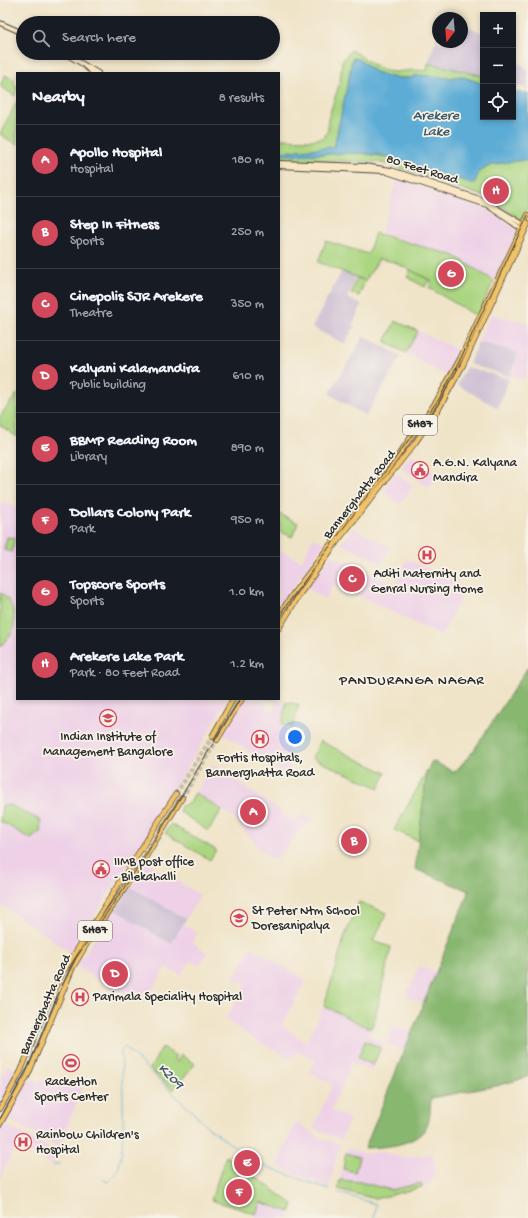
<!DOCTYPE html>
<meta charset="utf-8">
<style>
:root{--surface:#171b24;--page:#20242c;--text:#f1f3f6;--muted:#9ea1a6;--line:#363941;--accent:#d1495b}
body{margin:0;font-family:"Gochi Hand",sans-serif;background:var(--page);color:var(--text)}
.controls{position:absolute;right:12px;top:12px;display:grid;overflow:hidden;border-radius:0px;box-shadow:0 2px 6px #0003}
.controls button{width:36px;height:36px;display:grid;place-items:center;padding:0;border:0;border-bottom:1px solid var(--line);background:var(--surface);color:var(--text);font:20px sans-serif}
.compass{position:absolute;left:432px;top:12px;width:36px;height:36px;border-radius:50%;background:var(--surface);box-shadow:0 2px 6px #0003;rotate:196deg}
.you{position:absolute;left:295px;top:737px;width:14px;height:14px;margin:-10px;border:3px solid #fff;border-radius:50%;background:#1a73e8;box-shadow:0 0 0 6px #1a73e833}
.badge{display:grid;place-items:center;width:26px;height:26px;border-radius:50%;background:var(--accent);color:#fff;font-size:13px;font-weight:700}
.pin{position:absolute;translate:-50% -50%;border:2px solid #fff;box-shadow:0 1px 4px #0006}
.list{margin:0;padding:0;list-style:none}
h2{display:flex;justify-content:space-between;align-items:center;height:52px;margin:0;padding:0 16px;font-size:17px}
h2 small{font-size:13px;font-weight:400;color:var(--muted)}
.list li{display:grid;grid-template-columns:26px 1fr auto;gap:12px;align-items:center;box-sizing:border-box;height:72px;padding:0 16px;border-top:1px solid var(--line)}
.list b{display:block;font-size:15px;white-space:nowrap}
.list p{margin:0;font-size:13px;white-space:nowrap;color:var(--muted)}
.list em{font-size:13px;font-style:normal;color:var(--muted)}
.icon{flex:none;width:22px;height:22px;fill:none;stroke:currentColor;stroke-width:2;stroke-linecap:round;stroke-linejoin:round}
.map{position:relative;flex:none;width:528px;height:1218px;overflow:hidden}
.search{position:absolute;background:var(--surface);box-shadow:0 2px 6px #0003;left:16px;top:16px;width:264px;height:44px;display:flex;align-items:center;gap:10px;box-sizing:border-box;padding:0 14px;border-radius:22px;color:var(--muted);font-size:15px}
.panel{position:absolute;background:var(--surface);box-shadow:0 2px 6px #0003;left:16px;top:72px;width:264px;height:628px;border-radius:0px}
.map>svg:first-child{display:block}
.built{fill:#eed0e7}
.industrial{fill:#ccbed3}
.green{fill:#abd681;stroke:#6b8056}
.forest{fill:#88b76f;stroke:#5a714d}
.water{fill:#5bacd6;stroke:#436c80}
.lines{fill:none;stroke-linecap:round;stroke-linejoin:round}
.stream{stroke:#5bacd6;stroke-width:1}
.primary-tunnel{stroke:#c9bfa9;stroke-width:4.5;stroke-dasharray:4.5 2;stroke-linecap:butt}
.secondary-casing{stroke:#494743;stroke-width:6}
.primary-casing{stroke:#494743;stroke-width:6}
.secondary{stroke:#f9e7c3;stroke-width:4}
.primary{stroke:#f1c369;stroke-width:4.5}
.rail{stroke:#2b2b2b;stroke-width:1}
.labels{text-anchor:middle;dominant-baseline:central;stroke-width:3.5;stroke-linejoin:round;paint-order:stroke}
.shield{fill:#f7f3e8;stroke:#686764;stroke-width:1}
.shield-label{font-size:12px;font-weight:bold;fill:#2b2b2b}
.street-label{font-size:13px;fill:#2b2b2b;stroke:#f7f3e8}
.poi-label{font-size:13px;fill:#2b2b2b;stroke:#f7f3e8;text-anchor:start}
.water-label{font-size:14px;font-style:italic;fill:#3c5867;stroke:#f7f3e8}
.neighbourhood-label{font-size:14px;letter-spacing:1px;fill:#2b2b2b;stroke:#f7f3e8}
</style>
<div class="map">
<svg width="528" height="1218" viewBox="0 0 528 1218">
<rect width="100%" height="100%" fill="#f7f3e8"/>
<filter id="ink" filterUnits="userSpaceOnUse"><feTurbulence type="fractalNoise" baseFrequency=".025" numOctaves="2"/><feDisplacementMap in="SourceGraphic" scale="8" xChannelSelector="R" yChannelSelector="G"/><feConvolveMatrix kernelMatrix="1 2 1 2 8 2 1 2 1" color-interpolation-filters="sRGB"/></filter>
<filter id="wash" filterUnits="userSpaceOnUse"><feTurbulence type="fractalNoise" baseFrequency=".012" numOctaves="4" result="noise"/><feDisplacementMap in="SourceGraphic" scale="16" xChannelSelector="R" yChannelSelector="G"/><feGaussianBlur stdDeviation="0.9" result="paint"/><feColorMatrix in="noise" values="0 0 0 0 0 0 0 0 0 0 0 0 0 0 0 0 0 1.4 0 .05"/><feComposite in="paint" operator="in"/></filter>
<g filter="url(#wash)">
<rect width="100%" height="100%" fill="#f0e4c8"/>
<path class="built" d="M397,179l85,28 37,23 -25,51 -39,-25 -74,-23z
M491,314l37,9v47l-4,9 -15,-3 8,-23 -39,-11z
M418,331l43,20 -13,26 -42,-24z
M411,455l27,20 -9,13 -28,-20z
M396,473l18,13 -14,18 -18,-13z
M362,485l7,4 -22,29 -5,-4z
M4,501l13,7v191h211l-81,137 -77,116 -70,-48v-397z
M354,528l36,19 -8,16 -41,-19z
M313,537l12,6 -46,63v-56l23,11z
M332,556l63,29 12,-26 58,28 -23,49 -108,-52 -9,15 -19,-12z
M243,699h18l11,13 3,-12 11,2 -4,22 6,7 3,49 -69,-47z
M213,765l83,57 5,-8 13,5 -16,14 -23,28 -14,-11 -28,-33 -38,-24z
M147,862l53,33 -14,24 -55,-32z
M115,910l56,34 12,-20 15,9 -6,9 16,11 -9,13 -9,-5 -9,14 -16,-7 -19,34 -17,-9 -17,-4 -33,-21 -1,-5z
M251,947l55,33 -24,45 24,18 18,-37 47,23 -4,5 16,8 -11,30 -20,-9 -21,47 19,9 -9,21 -28,-12 20,-44 -24,-11 6,-14 -17,-7 -7,6 -33,-16 -33,-23 21,-34 -12,-7z
M419,966l17,6 -13,31 -17,-7z
M394,1025l17,7 -7,19 -17,-7z
M8,1065l11,7 -19,32v-24z
M28,1080l56,4 -25,63 -52,-28z
M296,1122l25,16 19,6 -11,43 -53,-21z
M4,1124l54,28 -5,13 -37,-19 -16,32v-48z
M347,1148l17,6 18,-2 21,6 29,-5 4,14 -6,18 -55,14 -37,-10z
M260,1202l30,10 -2,6h-33z"/>
<path class="industrial" d="M462,24l21,9v43l-55,-13 10,-29v8h24z
M513,57l15,13v19l-15,-4z
M342,271l14,6 -9,21 15,7 -10,20 3,1 -11,18 -32,-17z
M364,336l37,20 -35,60 -37,-22z
M478,342l40,11 -9,23 -40,-12z
M466,367l43,12 -11,29 -41,-23z
M131,887l55,32 -15,25 -56,-34z"/>
<path class="green" d="M351,50c14,7 27,22 44,22 12,-1 19,-3 32,-1l1,-8 55,13v8l-22,-8 -12,2 -32,-3 -6,3h-16l-20,-6 -16,-13 -8,4 -3,24 -14,60 -55,5 1,3 80,-2 33,5 31,11 55,3c12,-10 34,-11 49,-12v47l-6,13 -36,-23 -95,-32 -15,-3 -97,-3v-20l31,1 13,-2 5,-8v-11l12,-37 2,-21z
M5,75l10,5 -2,4 4,3 -2,9 -15,-10z
M17,101v44l-17,-11z
M375,233l80,23 39,25 -17,35 -48,-28 3,-7 -38,-19 -15,-3 -14,22 -6,15 -8,-3 6,-15 7,2 -46,-18 8,-21 42,13z
M411,270l18,10 -4,7 -18,-10z
M395,321l23,10 -12,22 -21,-11z
M17,394v43l-17,-12v-9z
M279,514l19,9 -6,14 -13,-6z
M7,537l8,1 -3,14 -8,-2z
M0,593c13,5 17,27 12,39 -3,5 -8,10 -12,15z
M286,702l13,3 -6,22 -11,-3z
M320,741l66,32 -7,15 -67,-30z
M427,771l-8,70 -25,-11z
M195,793l27,17 -14,21 -29,-20 2,-5 9,-3z
M11,805l30,16 -1,11 -9,7 -31,-18 2,-15z
M171,824l45,26 -6,10 -45,-27z
M359,902l28,11 -14,28 18,6 -16,72 -4,10 -47,-23 21,-71z
M365,1041l16,7 -8,17 -15,-7z
M162,1047l14,9 -2,3 3,3 4,-7 14,9 -22,26 -23,-21z
M346,1153l13,4 -4,15 -12,-3z
M226,1156l67,48 -3,8 -30,-10 -4,12 -45,-14z
M340,1180l20,2 31,8 30,-7 1,4 -47,12 -37,-10z"/>
<path class="forest" d="M528,667v410l-32,9 -65,12c-1,8 0,17 -3,25 -8,23 -43,24 -63,25l104,-257 -54,-22 12,-98 5,-10 23,11 19,-22z"/>
<path class="water" d="M353,58l6,1 16,13 20,6h16l6,-3 32,3 12,-2 22,8v33h30v-25l15,1v67c-11,1 -42,3 -49,12 -2,4 -3,9 -5,12l-50,-15 -31,-11 -14,-3 -19,-2 -80,2 -1,-3 55,-5z"/>
<g class="lines">
<path class="stream" d="M53,1165l6,-1
M104,1180l4,2c2,-2 5,-4 7,-6 13,-20 7,-99 6,-125l4,-4 84,81 39,29 20,10 61,23
M339,1193l37,11 -2,14"/>
</g>
</g>
<g filter="url(#ink)">
<g class="lines">
<path class="primary-tunnel" d="M176,794l36,-57
M182,798l35,-58"/>
<g class="secondary-casing">
<path id="secondary" d="M0,23l23,10
M64,53l34,20
M81,63l12,10
M279,163l85,3 27,4 92,30 43,26
M279,166l105,5 103,34 36,25"/>
</g>
<g class="primary-casing">
<path id="primary" d="M279,615l16,-24 102,-134 39,-55 24,-43 68,-144
M279,628l21,-34 36,-51 79,-100 26,-38 22,-40 65,-141
M212,737l21,-38
M217,740l25,-41
M0,1109l21,-38 28,-71 14,-28 113,-178
M0,1124l28,-49 45,-108 19,-32 53,-77 37,-60"/>
</g>
<use href="#secondary" class="secondary"/>
<use href="#primary" class="primary"/>
<path class="rail" d="M279,615l160,-216 20,-37 69,-147
M0,1119l28,-52 29,-71 19,-38 65,-95 99,-164"/>
</g>
</g>
<defs>
<g id="civic-ring" transform="scale(0.9)"><circle r="9.5" fill="#f7f3e8" stroke="#d1495b" stroke-width="1.5"/><path d="M-.6-6.5H3V-4.5H.6V-3L4-1V1h2V6H-6V1h2V-1L-.6-3ZM-1.2 2.5V6h2.4V2.5Z" fill="#d1495b"/></g>
<g id="hospital-ring" transform="scale(0.9)"><circle r="9.5" fill="#f7f3e8" stroke="#d1495b" stroke-width="1.5"/><path d="M-5-5h3v3.5h4V-5h3V5h-3V1.5h-4V5h-3Z" fill="#d1495b"/></g>
<g id="university-ring" transform="scale(0.9)"><circle r="9.5" fill="#f7f3e8" stroke="#d1495b" stroke-width="1.5"/><path d="M0-5L7-2L0 1L-7-2ZM-4 1L0 2.5L4 1V4Q0 6-4 4Z" fill="#d1495b"/></g>
<g id="school-ring" transform="scale(0.9)"><circle r="9.5" fill="#f7f3e8" stroke="#d1495b" stroke-width="1.5"/><path d="M0-5L7-2L0 1L-7-2ZM-4 1L0 2.5L4 1V4Q0 6-4 4Z" fill="#d1495b"/></g>
<g id="stadium-ring" transform="scale(0.9)"><circle r="9.5" fill="#f7f3e8" stroke="#d1495b" stroke-width="1.5"/><path d="M0-5a6.5 5 0 1 0 0 10a6.5 5 0 1 0 0-10ZM-3.5-1.8h7v3.6h-7Z" fill="#d1495b"/></g>
</defs>
<g fill-rule="evenodd">
<use href="#civic-ring" x="420" y="470"/>
<use href="#hospital-ring" x="427" y="555"/>
<use href="#university-ring" x="108" y="718"/>
<use href="#hospital-ring" x="260" y="739"/>
<use href="#civic-ring" x="101" y="869"/>
<use href="#school-ring" x="239" y="918"/>
<use href="#hospital-ring" x="80" y="997"/>
<use href="#stadium-ring" x="71" y="1063"/>
<use href="#hospital-ring" x="23" y="1142"/>
</g>
<g class="labels">
<g class="shield">
<rect x="403" y="415" width="34" height="20" rx="3"/>
<rect x="78" y="921" width="34" height="20" rx="3"/>
</g>
<g class="shield-label">
<text x="420" y="425">SH87</text>
<text x="95" y="931">SH87</text>
</g>
<g class="street-label">
<text transform="translate(422 170) rotate(17)">80 Feet Road</text>
<text transform="translate(360 495) rotate(-52)">Bannerghatta Road</text>
<text transform="translate(46 1005) rotate(-66)">Bannerghatta Road</text>
</g>
<g class="poi-label">
<text x="433" y="463">A.G.N. Kalyana<tspan x="433" dy="15">Mandira</tspan></text>
<text x="427" y="574" text-anchor="middle">Aditi Maternity and<tspan x="427" dy="15">Genral Nursing Home</tspan></text>
<text x="108" y="737" text-anchor="middle">Indian Institute of<tspan x="108" dy="15">Management Bangalore</tspan></text>
<text x="260" y="758" text-anchor="middle">Fortis Hospitals,<tspan x="260" dy="15">Bannerghatta Road</tspan></text>
<text x="114" y="862">IIMB post office<tspan x="114" dy="15">- Bilekahalli</tspan></text>
<text x="252" y="911">St Peter Ntm School<tspan x="252" dy="15">Doresanipalya</tspan></text>
<text x="93" y="997">Parimala Speciality Hospital</text>
<text x="71" y="1082" text-anchor="middle">Racketlon<tspan x="71" dy="15">Sports Center</tspan></text>
<text x="36" y="1135">Rainbow Children's<tspan x="36" dy="15">Hospital</tspan></text>
</g>
<g class="water-label">
<text x="436" y="116">Arekere<tspan x="436" dy="16">Lake</tspan></text>
<text transform="translate(170 1077) rotate(44)">K209</text>
</g>
<g class="neighbourhood-label">
<text x="412" y="681">PANDURANGA NAGAR</text>
</g>
</g>
</svg>
<div class="controls">
<button>+</button>
<button>−</button>
<button><svg class="icon" aria-label="locate" viewBox="0 0 24 24"><circle cx="12" cy="12" r="6"/><path d="M12 2v4M12 18v4M2 12h4M18 12h4"/></svg></button>
</div>
<svg class="compass" viewBox="-18 -18 36 36"><path d="M0-13l5 13h-10z" fill="#e53935"/><path d="M0 13l5-13h-10z" fill="#9ea1a6"/></svg>
<div class="you"></div>
<div class="pin badge" style="left:253px;top:812px">A</div>
<div class="pin badge" style="left:354px;top:841px">B</div>
<div class="pin badge" style="left:352px;top:579px">C</div>
<div class="pin badge" style="left:115px;top:974px">D</div>
<div class="pin badge" style="left:247px;top:1163px">E</div>
<div class="pin badge" style="left:239px;top:1192px">F</div>
<div class="pin badge" style="left:451px;top:274px">G</div>
<div class="pin badge" style="left:496px;top:191px">H</div>
<div class="search"><svg class="icon" aria-label="search" viewBox="0 0 24 24"><circle cx="10" cy="10" r="6"/><path d="M15 15l6 6"/></svg>Search here</div>
<section class="panel">
<h2>Nearby<small>8 results</small></h2>
<ul class="list">
<li><span class="badge">A</span><div><b>Apollo Hospital</b><p>Hospital</p></div><em>180 m</em></li>
<li><span class="badge">B</span><div><b>Step In Fitness</b><p>Sports</p></div><em>250 m</em></li>
<li><span class="badge">C</span><div><b>Cinepolis SJR Arekere</b><p>Theatre</p></div><em>350 m</em></li>
<li><span class="badge">D</span><div><b>Kalyani Kalamandira</b><p>Public building</p></div><em>610 m</em></li>
<li><span class="badge">E</span><div><b>BBMP Reading Room</b><p>Library</p></div><em>890 m</em></li>
<li><span class="badge">F</span><div><b>Dollars Colony Park</b><p>Park</p></div><em>950 m</em></li>
<li><span class="badge">G</span><div><b>Topscore Sports</b><p>Sports</p></div><em>1.0 km</em></li>
<li><span class="badge">H</span><div><b>Arekere Lake Park</b><p>Park · 80 Feet Road</p></div><em>1.2 km</em></li>
</ul>
</section>
</div>
